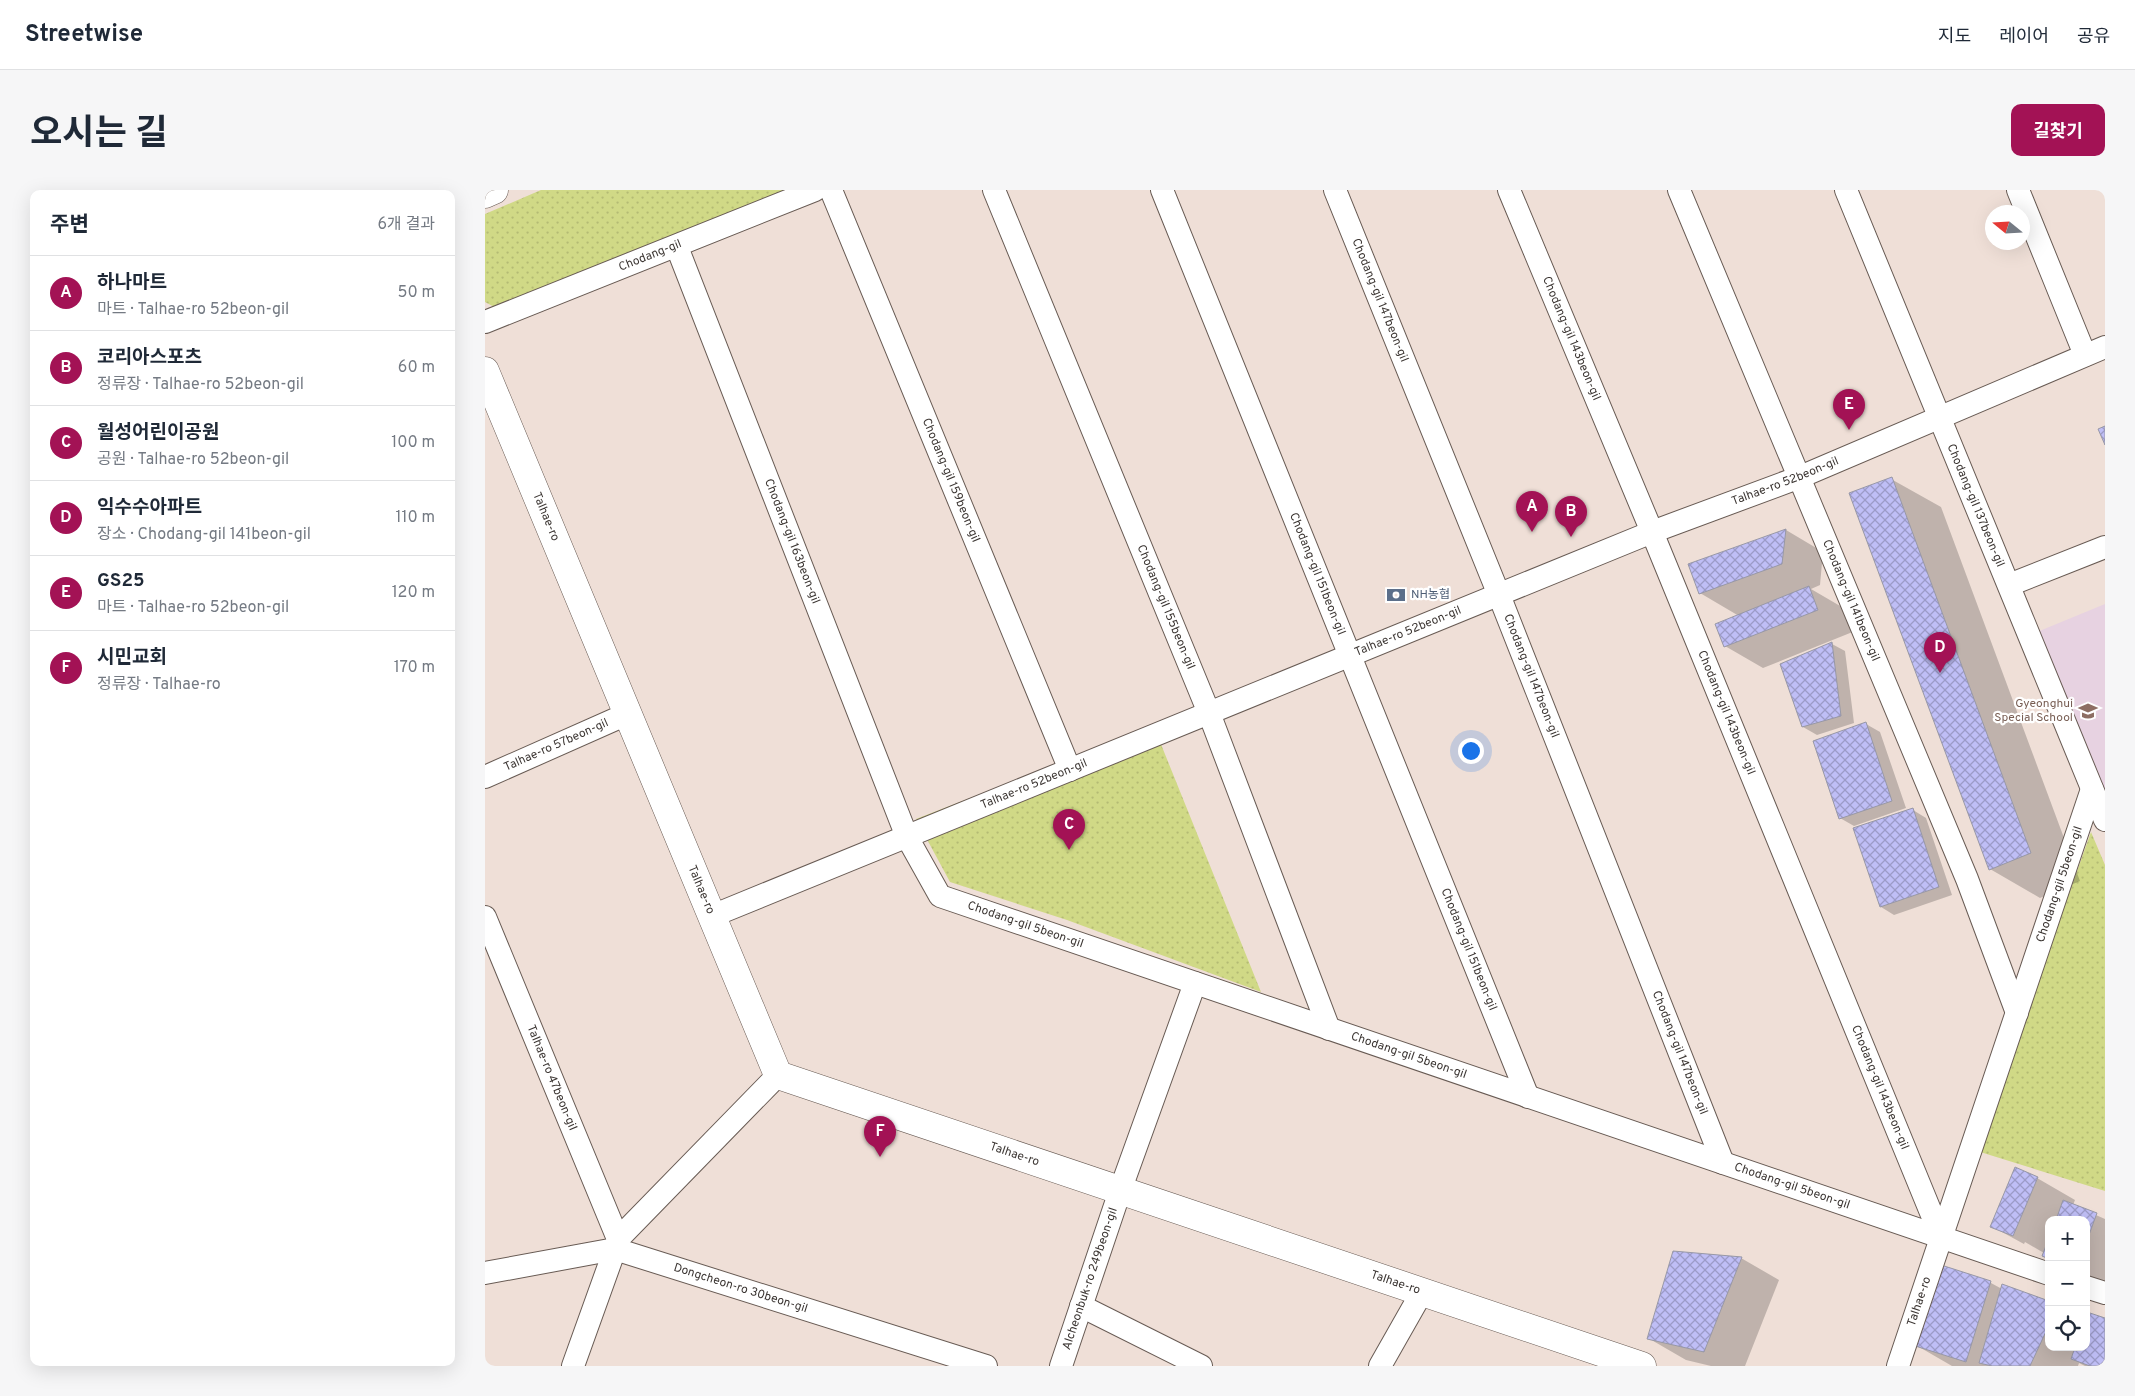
<!DOCTYPE html>
<html lang="ko">
<meta charset="utf-8">
<style>
:root{--surface:#fff;--page:#f6f6f7;--text:#1f2937;--muted:#747a83;--line:#e0e1e3;--accent:#a31255}
body{margin:0;font-family:Overpass,"Noto Sans KR",sans-serif;background:var(--page);color:var(--text)}
.controls{position:absolute;right:15px;bottom:15px;display:grid;overflow:hidden;border-radius:10px;box-shadow:0 5px 20px #0002}
.controls button{width:45px;height:45px;display:grid;place-items:center;padding:0;border:0;border-bottom:1px solid var(--line);background:var(--surface);color:var(--text);font:25px sans-serif}
.compass{position:absolute;left:1500px;top:15px;width:45px;height:45px;border-radius:50%;background:var(--surface);box-shadow:0 5px 20px #0002;rotate:288deg}
.you{position:absolute;left:985px;top:560px;width:18px;height:18px;margin:-12px;border:4px solid #fff;border-radius:50%;background:#1a73e8;box-shadow:0 0 0 8px #1a73e833}
.badge{display:grid;place-items:center;width:32px;height:32px;border-radius:50%;background:var(--accent);color:#fff;font-size:16px;font-weight:700}
.pin{position:absolute;translate:-50% -41px;filter:drop-shadow(0 1px 2px #0008)}
.pin::after{content:'';position:absolute;top:26px;width:18px;height:15px;background:inherit;clip-path:polygon(0 0,100% 0,50% 100%)}
.list{margin:0;padding:0;list-style:none}
h2{display:flex;justify-content:space-between;align-items:center;height:65px;margin:0;padding:0 20px;font-size:21px}
h2 small{font-size:16px;font-weight:400;color:var(--muted)}
.list li{display:grid;grid-template-columns:32px 1fr auto;gap:15px;align-items:center;box-sizing:border-box;height:75px;padding:0 20px;border-top:1px solid var(--line)}
.list b{display:block;font-size:19px;white-space:nowrap}
.list p{margin:0;font-size:16px;white-space:nowrap;color:var(--muted)}
.list em{font-size:16px;font-style:normal;color:var(--muted)}
.icon{flex:none;width:28px;height:28px;fill:none;stroke:currentColor;stroke-width:2;stroke-linecap:round;stroke-linejoin:round}
.map{position:relative;flex:none;width:1620px;height:1176px;overflow:hidden;border-radius:10px}
header{display:flex;align-items:center;gap:30px;box-sizing:border-box;height:70px;padding:0 25px;background:var(--surface);border-bottom:1px solid var(--line)}
header strong{font-size:24px}
nav{display:flex;gap:28px;margin-inline-start:auto;font-size:18px}
.intro{display:flex;align-items:center;justify-content:space-between;box-sizing:border-box;height:120px;padding:0 30px}
h1{margin:0;font-size:35px}
.button{padding:12px 22px;border-radius:10px;background:var(--accent);color:#fff;font-size:18px;font-weight:700}
main{display:flex;gap:30px;padding:0 30px}
aside{flex:1;background:var(--surface);border-radius:10px;box-shadow:0 5px 20px #0002}
.map>svg:first-child{display:block}
.education{fill:#e7d2e1}
.grass{fill:url(#grass-dots)}
.shadow{fill:#0003}
.building{fill:url(#building-cross-hatch);stroke:#9898a6}
.lines{fill:none;stroke-linecap:round;stroke-linejoin:round}
.minor-casing{stroke:#685b54;stroke-width:24}
.tertiary-casing{stroke:#685b54;stroke-width:29}
.minor{stroke:#fff;stroke-width:22}
.tertiary{stroke:#fff;stroke-width:28}
.labels{text-anchor:middle;dominant-baseline:central;stroke-width:4.5;stroke-linejoin:round;paint-order:stroke}
.street-label{font-size:12px;fill:#3c3633;stroke:#fff}
.service-label{font-size:12px;fill:#4e5e75;stroke:#fff;text-anchor:start}
.education-label{font-size:12px;fill:#785e54;stroke:#fff;text-anchor:end}
</style>
<header>
<strong>Streetwise</strong>
<nav><a>지도</a><a>레이어</a><a>공유</a></nav>
</header>
<div class="intro"><h1>오시는 길</h1><a class="button">길찾기</a></div>
<main>
<aside>
<h2>주변<small>6개 결과</small></h2>
<ul class="list">
<li><span class="badge">A</span><div><b>하나마트</b><p>마트 · Talhae-ro 52beon-gil</p></div><em>50 m</em></li>
<li><span class="badge">B</span><div><b>코리아스포츠</b><p>정류장 · Talhae-ro 52beon-gil</p></div><em>60 m</em></li>
<li><span class="badge">C</span><div><b>월성어린이공원</b><p>공원 · Talhae-ro 52beon-gil</p></div><em>100 m</em></li>
<li><span class="badge">D</span><div><b>익수수아파트</b><p>장소 · Chodang-gil 141beon-gil</p></div><em>110 m</em></li>
<li><span class="badge">E</span><div><b>GS25</b><p>마트 · Talhae-ro 52beon-gil</p></div><em>120 m</em></li>
<li><span class="badge">F</span><div><b>시민교회</b><p>정류장 · Talhae-ro</p></div><em>170 m</em></li>
</ul>
</aside>
<div class="map">
<svg width="1620" height="1176" viewBox="0 0 1620 1176">
<defs>
<pattern id="grass-dots" width="8" height="8" patternUnits="userSpaceOnUse" patternTransform="scale(1.25)"><rect width="8" height="8" fill="#d0d986"/><path d="M2 2h.1M6 6h.1" fill="none" stroke="#b4bb74" stroke-width="1.8" stroke-linecap="round"/></pattern>
<pattern id="building-cross-hatch" width="8" height="8" patternUnits="userSpaceOnUse" patternTransform="scale(1.25)"><rect width="8" height="8" fill="#bfbef6"/><path d="M0 0l8 8M0 8l8-8" fill="none" stroke="#9c9bc8"/></pattern>
</defs>
<rect width="100%" height="100%" fill="#efdfd7"/>
<path class="education" d="M1620,414v186l-68,-158z"/>
<path class="grass" d="M56,0h245l-286,120 -15,-8v-88z
M669,537l107,265 -194,-72 -117,-38 -34,-63z
M1606,642l14,33v326l-128,-40z"/>
<path class="shadow" d="M1406,289l50,28 139,374 -40,17 -50,-29z
M1301,340l37,22 -3,33 -9,4 36,21 8,21 -92,37 -38,-22 14,-30 -39,-23 -10,-28z
M1347,454l13,7 9,72 -37,12 -14,-8z
M1381,534l14,8 26,76 -52,18 -14,-8z
M1428,620l13,8 26,77 -58,20 -13,-8z
M1552,988l38,22 -2,5 32,14v68l-19,-8v-59h-37v39l-5,-6 -19,-11 -1,2 11,6 -44,-24z
M1256,1068l38,22 -34,86h-34l-25,-6 -38,-22z
M1454,1076l52,17 11,6 47,13v45h37l2,-34 17,6v47h-20l-6,-3 -1,3h-126l-38,-22z"/>
<path class="building" d="M1620,236v19l-7,-16z
M1407,287l139,376 -42,17 -140,-377z
M1301,339l-4,35 -83,30 -11,-30z
M1324,396l9,24 -94,37 -9,-23z
M1347,452l9,74 -39,11 -22,-63z
M1381,532l26,79 -53,18 -26,-78z
M1428,618l26,79 -59,20 -27,-79z
M1530,977l23,10 -25,59 -23,-9z
M1578,1010l34,13 -11,30v-23h-30z
M1564,1048v21l-7,-3z
M1188,1061l69,6 -38,95 -57,-13z
M1453,1074l53,17 -25,81 -54,-17z
M1517,1094l47,17v24l-19,41h-38l-13,-3z
M1602,1122l18,6v48h-15l-19,-7 4,-12h11z"/>
<g class="lines">
<g class="minor-casing">
<g id="minor">
<path id="s1" d="M346,0l239,580"/>
<path id="s2" d="M509,0l215,523 120,316"/>
<path id="s3" d="M677,0l366,907"/>
<path id="s4" d="M850,0l164,405 224,568"/>
<path id="s5" d="M1024,0l143,342 289,705"/>
<path id="s6" d="M1194,0l288,689 50,134"/>
<path id="s7" d="M1361,0c85,211 173,420 259,630"/>
<path d="M1533,0l67,165"/>
<path id="s8" d="M192,57l230,590 33,59 1109,378"/>
<path id="s9" d="M0,132l330,-132"/>
<path d="M1524,395l96,-38"/>
<path id="s10" d="M0,587l142,-63"/>
<path id="s11" d="M227,726l940,-384 148,-55 305,-130"/>
<path id="s12" d="M0,727l133,322"/>
<path d="M0,1083l130,-24 3,-10 160,-164"/>
<path d="M1601,1097l19,6"/>
<path d="M596,1116l120,60"/>
<path id="s13" d="M88,1176l42,-117 371,117"/>
<path id="s14" d="M576,1176l59,-175 75,-208"/>
<path d="M895,1176l42,-74"/>
<path id="s15" d="M1413,1176l194,-577"/>
</g>
</g>
<g class="tertiary-casing">
<g id="tertiary">
<path d="M0,4l9,-4"/>
<path id="s16" d="M0,181l293,704 864,291"/>
</g>
</g>
<use href="#minor" class="minor"/>
<use href="#tertiary" class="tertiary"/>
</g>
<defs>
<g id="bank-bare" transform="scale(1.5)"><path d="M-6-4H6V4H-6ZM0-2.3a2.3 2.3 0 1 0 0 4.6a2.3 2.3 0 1 0 0-4.6Z" fill="#5c6f8a" stroke="#fff" stroke-width="2.5" paint-order="stroke"/></g>
<g id="school-bare" transform="scale(1.5)"><path d="M0-5L7-2L0 1L-7-2ZM-4 1L0 2.5L4 1V4Q0 6-4 4Z" fill="#8d6e63" stroke="#fff" stroke-width="2.5" paint-order="stroke"/></g>
</defs>
<g fill-rule="evenodd">
<use href="#bank-bare" x="911" y="405"/>
<use href="#school-bare" x="1603" y="521"/>
</g>
<g class="labels">
<g class="street-label">
<text stroke="none"><textPath href="#s9" startOffset="178">Chodang-gil</textPath></text>
<text stroke="none"><textPath href="#s4" startOffset="119">Chodang-gil 147beon-gil</textPath></text>
<text stroke="none"><textPath href="#s5" startOffset="161">Chodang-gil 143beon-gil</textPath></text>
<text stroke="none"><textPath href="#s1" startOffset="314">Chodang-gil 159beon-gil</textPath></text>
<text stroke="none"><textPath href="#s11" startOffset="1158">Talhae-ro 52beon-gil</textPath></text>
<text stroke="none"><textPath href="#s7" startOffset="341">Chodang-gil 137beon-gil</textPath></text>
<text stroke="none"><textPath href="#s16" startOffset="158">Talhae-ro</textPath></text>
<text stroke="none"><textPath href="#s8" startOffset="316">Chodang-gil 163beon-gil</textPath></text>
<text stroke="none"><textPath href="#s3" startOffset="414">Chodang-gil 151beon-gil</textPath></text>
<text stroke="none"><textPath href="#s6" startOffset="445">Chodang-gil 141beon-gil</textPath></text>
<text stroke="none"><textPath href="#s2" startOffset="451">Chodang-gil 155beon-gil</textPath></text>
<text stroke="none"><textPath href="#s11" startOffset="752">Talhae-ro 52beon-gil</textPath></text>
<text stroke="none"><textPath href="#s4" startOffset="524">Chodang-gil 147beon-gil</textPath></text>
<text stroke="none"><textPath href="#s5" startOffset="566">Chodang-gil 143beon-gil</textPath></text>
<text stroke="none"><textPath href="#s10" startOffset="78">Talhae-ro 57beon-gil</textPath></text>
<text stroke="none"><textPath href="#s11" startOffset="348">Talhae-ro 52beon-gil</textPath></text>
<text stroke="none"><textPath href="#s15" startOffset="508">Chodang-gil 5beon-gil</textPath></text>
<text stroke="none"><textPath href="#s16" startOffset="562">Talhae-ro</textPath></text>
<text stroke="none"><textPath href="#s8" startOffset="791">Chodang-gil 5beon-gil</textPath></text>
<text stroke="none"><textPath href="#s3" startOffset="819">Chodang-gil 151beon-gil</textPath></text>
<text stroke="none"><textPath href="#s4" startOffset="929">Chodang-gil 147beon-gil</textPath></text>
<text stroke="none"><textPath href="#s8" startOffset="1196">Chodang-gil 5beon-gil</textPath></text>
<text stroke="none"><textPath href="#s12" startOffset="174">Talhae-ro 47beon-gil</textPath></text>
<text stroke="none"><textPath href="#s5" startOffset="971">Chodang-gil 143beon-gil</textPath></text>
<text stroke="none"><textPath href="#s16" startOffset="1012">Talhae-ro</textPath></text>
<text stroke="none"><textPath href="#s8" startOffset="1601">Chodang-gil 5beon-gil</textPath></text>
<text stroke="none"><textPath href="#s14" startOffset="92">Alcheonbuk-ro 249beon-gil</textPath></text>
<text stroke="none"><textPath href="#s16" startOffset="1414">Talhae-ro</textPath></text>
<text stroke="none"><textPath href="#s13" startOffset="256">Dongcheon-ro 30beon-gil</textPath></text>
<text stroke="none"><textPath href="#s15" startOffset="68">Talhae-ro</textPath></text>
</g>
<g class="service-label">
<text x="926" y="405">NH농협</text>
</g>
<g class="education-label">
<text x="1588" y="514">Gyeonghui<tspan x="1588" dy="14">Special School</tspan></text>
</g>
</g>
</svg>
<div class="controls">
<button>+</button>
<button>−</button>
<button><svg class="icon" aria-label="locate" viewBox="0 0 24 24"><circle cx="12" cy="12" r="6"/><path d="M12 2v4M12 18v4M2 12h4M18 12h4"/></svg></button>
</div>
<svg class="compass" viewBox="-18 -18 36 36"><path d="M0-13l5 13h-10z" fill="#e53935"/><path d="M0 13l5-13h-10z" fill="#747a83"/></svg>
<div class="you"></div>
<div class="pin badge" style="left:1047px;top:342px">A</div>
<div class="pin badge" style="left:1086px;top:347px">B</div>
<div class="pin badge" style="left:584px;top:660px">C</div>
<div class="pin badge" style="left:1455px;top:483px">D</div>
<div class="pin badge" style="left:1364px;top:240px">E</div>
<div class="pin badge" style="left:395px;top:967px">F</div>
</div>
</main>
